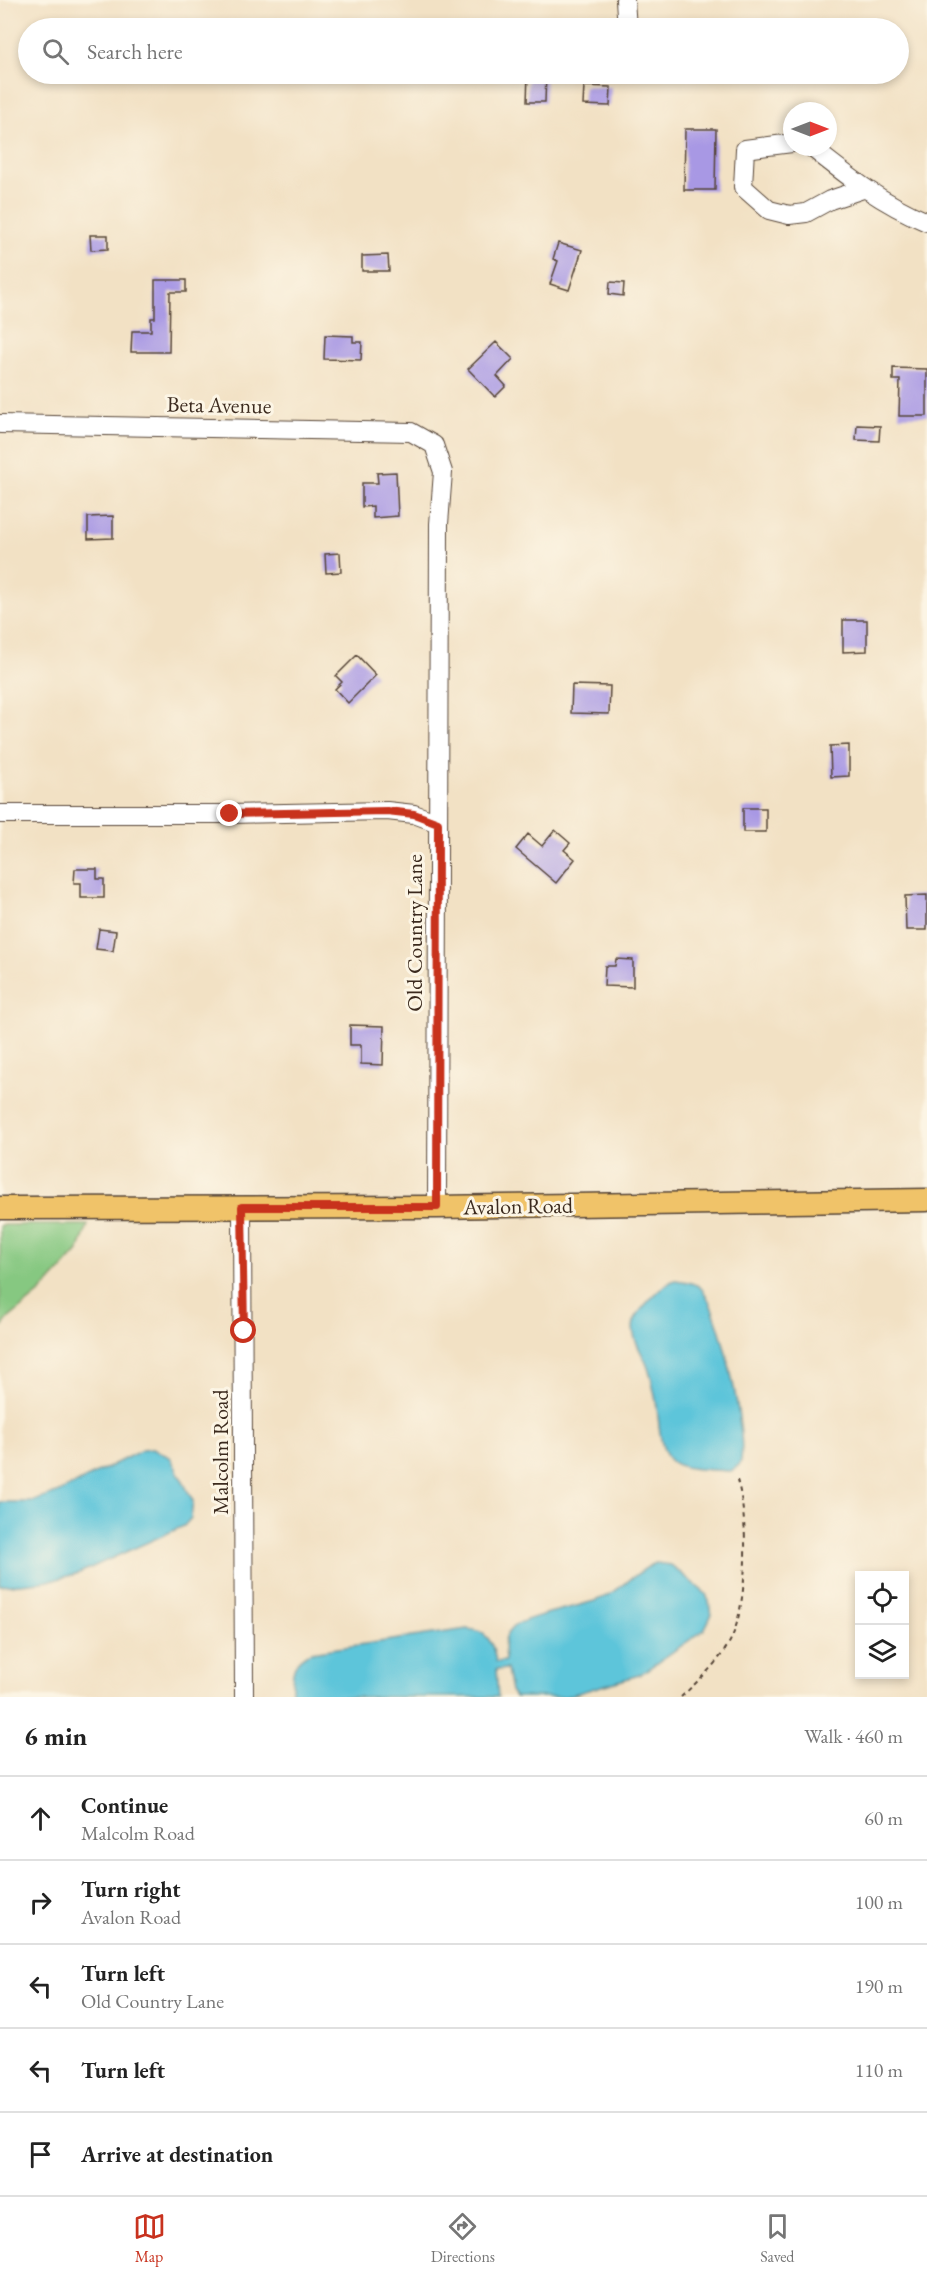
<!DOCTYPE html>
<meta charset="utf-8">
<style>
:root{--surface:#fff;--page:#f6f6f6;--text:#222;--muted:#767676;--line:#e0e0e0;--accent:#c8321e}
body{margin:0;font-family:"EB Garamond",serif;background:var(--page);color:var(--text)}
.controls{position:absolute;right:18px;bottom:18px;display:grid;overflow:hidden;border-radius:0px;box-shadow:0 3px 9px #0003}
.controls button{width:54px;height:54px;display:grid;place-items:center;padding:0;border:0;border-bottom:2px solid var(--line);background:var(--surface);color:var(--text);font:30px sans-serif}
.compass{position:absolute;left:783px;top:102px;width:54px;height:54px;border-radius:50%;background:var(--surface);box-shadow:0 3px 9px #0003;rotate:90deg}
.stop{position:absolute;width:18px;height:18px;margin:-14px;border:4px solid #c8321e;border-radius:50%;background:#fff}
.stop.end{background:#c8321e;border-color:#fff;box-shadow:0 2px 6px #0008}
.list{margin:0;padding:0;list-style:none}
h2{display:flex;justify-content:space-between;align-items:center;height:78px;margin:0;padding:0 24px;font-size:26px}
h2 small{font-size:20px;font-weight:400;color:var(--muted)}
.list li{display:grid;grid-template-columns:39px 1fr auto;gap:18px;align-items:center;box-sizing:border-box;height:84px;padding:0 24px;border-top:2px solid var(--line)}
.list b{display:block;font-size:22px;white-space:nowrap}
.list p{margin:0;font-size:20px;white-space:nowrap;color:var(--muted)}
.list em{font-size:20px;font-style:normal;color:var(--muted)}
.icon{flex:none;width:33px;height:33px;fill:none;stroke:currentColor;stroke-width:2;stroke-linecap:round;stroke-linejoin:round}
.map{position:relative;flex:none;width:927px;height:1697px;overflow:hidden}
.search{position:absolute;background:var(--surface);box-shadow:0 3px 9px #0003;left:18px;right:18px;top:18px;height:66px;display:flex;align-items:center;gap:15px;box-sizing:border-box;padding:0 21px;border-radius:33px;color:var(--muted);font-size:22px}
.sheet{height:498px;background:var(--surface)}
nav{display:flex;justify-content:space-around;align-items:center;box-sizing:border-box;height:84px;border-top:2px solid var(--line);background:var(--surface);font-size:16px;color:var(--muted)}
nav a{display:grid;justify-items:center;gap:3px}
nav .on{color:var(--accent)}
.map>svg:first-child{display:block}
.green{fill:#86c881;stroke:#607950;stroke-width:1.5}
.water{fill:#5dc5da;stroke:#4c787c;stroke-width:1.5}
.building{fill:#a898e4}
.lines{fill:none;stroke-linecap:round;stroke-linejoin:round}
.minor-casing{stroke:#564537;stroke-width:20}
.major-casing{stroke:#564537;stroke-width:25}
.path{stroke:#564537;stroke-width:2;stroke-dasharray:4.5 4.5;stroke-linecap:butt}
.minor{stroke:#fff;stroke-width:18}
.major{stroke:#f0c369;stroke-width:22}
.route{stroke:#c8321e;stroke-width:8}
.labels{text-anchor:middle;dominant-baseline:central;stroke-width:6;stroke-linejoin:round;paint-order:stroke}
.street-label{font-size:22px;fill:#3b2a1e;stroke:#fcf5e5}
</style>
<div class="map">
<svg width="927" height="1697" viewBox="0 0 927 1697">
<rect width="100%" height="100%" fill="#fcf5e5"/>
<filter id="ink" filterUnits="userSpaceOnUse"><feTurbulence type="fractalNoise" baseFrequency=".0167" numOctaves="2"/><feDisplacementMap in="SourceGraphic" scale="12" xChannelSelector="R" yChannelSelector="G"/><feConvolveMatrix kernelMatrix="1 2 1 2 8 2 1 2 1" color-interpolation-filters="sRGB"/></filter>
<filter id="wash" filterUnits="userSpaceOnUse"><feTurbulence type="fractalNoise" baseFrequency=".008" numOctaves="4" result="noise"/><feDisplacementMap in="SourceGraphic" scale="24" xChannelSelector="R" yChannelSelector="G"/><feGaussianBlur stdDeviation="1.35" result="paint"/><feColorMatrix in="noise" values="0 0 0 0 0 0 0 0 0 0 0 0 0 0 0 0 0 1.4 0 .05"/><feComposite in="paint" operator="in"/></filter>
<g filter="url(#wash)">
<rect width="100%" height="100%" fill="#f2e1c4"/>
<path class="green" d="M0,1225h88l-10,26 -37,41 -32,26 -9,11z"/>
<path class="water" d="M675,1280c8,1 20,2 26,8 19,20 48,150 39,176l-9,7c-15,-1 -48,-1 -59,-9 -15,-12 -12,-47 -17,-66 -2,-10 -4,-21 -8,-31 -5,-13 -17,-28 -13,-43 4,-12 29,-38 41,-42z
M152,1449l18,8 23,44 -2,17 -7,8 -105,47 -29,8 -50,5v-84h31l26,-9 85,-43z
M656,1563l15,2 35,29 3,7 2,15 -7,14 -65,45 -75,22h-49l-4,-6 -4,-22 -11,1 2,27h-206c0,-19 -2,-38 19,-45l156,-23c21,1 26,14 29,33l9,-1c-1,-13 -3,-24 8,-34 13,-11 65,-20 84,-27 24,-8 38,-29 59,-37z"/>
<g id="blocks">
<path class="building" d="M528,74h18l-1,28h-18z
M584,86l27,1 -1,19 -27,-1z
M685,129h31l-1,61h-31z
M90,235h18v14l-17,1z
M558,243l24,7 -13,40 -19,-6 8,-23 -5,-2z
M388,255l1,16h-27v-15z
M155,280h31v12h-16l-1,60h-38l1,-21h19v-13h4z
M610,282l14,1 -1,13 -14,-2z
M325,335l28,1v6h9l-1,18 -37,-1z
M496,342l17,17 -16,17 9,10 -11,11 -27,-28z
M893,368l34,1v47h-28l1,-36h-7z
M857,425l23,1 -1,15 -23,-1z
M396,472l2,44 -25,2v-12l-11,1v-24h16l-1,-10z
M113,516v22l-25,1v-22z
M340,553l1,19 -15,1 -1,-19z
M843,620h24v31l-24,1z
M357,655l19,20 -28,28 -13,-14 7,-7 -6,-6z
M572,685l38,1 -1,28 -38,-1z
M849,745v31l-18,1 -1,-31z
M743,808h23v24h-23z
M555,830l15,13 -6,7 11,9 -19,24 -40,-34 12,-15 14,12z
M75,869h22v10h7v19h-23v-15h-7z
M927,895v35h-21l-1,-34z
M99,929l17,2 -3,20 -17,-2z
M616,959l17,1v27l-29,-1 1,-20h10z
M350,1025l34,1 -1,39 -22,-1v-19h-11z"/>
</g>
</g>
<g filter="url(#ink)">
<use href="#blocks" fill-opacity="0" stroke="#564537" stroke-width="1.5"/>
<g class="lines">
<g class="minor-casing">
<path id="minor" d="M625,0l2,28
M792,143l-47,6 -2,38 26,23 20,5 17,-2 24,-13 33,-11
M811,147c39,31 69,55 116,75
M0,424l411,8 23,13 9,27 -4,52 -2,683
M0,814h230l157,-3 27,3 24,9
M242,1207l2,490"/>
</g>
<g class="major-casing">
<path id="major" d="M0,1208l437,-1 490,-7"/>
</g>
<path class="path" d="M681,1697c17,-16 35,-32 47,-52 21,-35 21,-127 9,-165"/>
<use href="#minor" class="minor"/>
<use href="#major" class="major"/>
</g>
</g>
<g class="lines" filter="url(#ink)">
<path class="route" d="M230,814l157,-3 27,3 24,9 -1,384h-195l2,124"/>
</g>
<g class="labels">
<g class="street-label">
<text transform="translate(219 405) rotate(1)">Beta Avenue</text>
<text transform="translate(414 933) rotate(-90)">Old Country Lane</text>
<text transform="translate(518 1206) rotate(-1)">Avalon Road</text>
<text transform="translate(220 1452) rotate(-90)">Malcolm Road</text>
</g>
</g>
</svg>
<div class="controls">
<button><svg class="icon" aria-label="locate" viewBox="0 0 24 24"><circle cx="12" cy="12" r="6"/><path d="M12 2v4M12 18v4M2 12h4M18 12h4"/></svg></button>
<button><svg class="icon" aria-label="layers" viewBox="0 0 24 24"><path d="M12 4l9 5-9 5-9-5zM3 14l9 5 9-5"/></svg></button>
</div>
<svg class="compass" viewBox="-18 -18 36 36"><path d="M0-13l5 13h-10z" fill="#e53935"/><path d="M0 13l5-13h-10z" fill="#767676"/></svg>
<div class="stop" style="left:244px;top:1331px"></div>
<div class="stop end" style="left:230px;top:814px"></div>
<div class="search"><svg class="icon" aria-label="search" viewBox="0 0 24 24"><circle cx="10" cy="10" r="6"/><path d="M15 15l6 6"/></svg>Search here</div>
</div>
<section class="sheet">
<h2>6 min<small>Walk · 460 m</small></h2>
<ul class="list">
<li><svg class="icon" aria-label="ahead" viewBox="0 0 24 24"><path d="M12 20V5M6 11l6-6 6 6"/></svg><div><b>Continue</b><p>Malcolm Road</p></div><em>60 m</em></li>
<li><svg class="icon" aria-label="right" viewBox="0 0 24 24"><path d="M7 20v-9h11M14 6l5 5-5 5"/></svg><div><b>Turn right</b><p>Avalon Road</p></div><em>100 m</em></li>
<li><svg class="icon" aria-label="left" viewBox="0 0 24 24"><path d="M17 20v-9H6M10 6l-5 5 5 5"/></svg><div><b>Turn left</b><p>Old Country Lane</p></div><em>190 m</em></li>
<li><svg class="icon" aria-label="left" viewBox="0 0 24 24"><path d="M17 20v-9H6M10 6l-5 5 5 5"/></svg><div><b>Turn left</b></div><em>110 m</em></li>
<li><svg class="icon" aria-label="arrive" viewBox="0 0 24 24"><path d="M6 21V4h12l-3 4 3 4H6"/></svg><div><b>Arrive at destination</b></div></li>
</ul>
</section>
<nav>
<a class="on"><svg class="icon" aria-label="map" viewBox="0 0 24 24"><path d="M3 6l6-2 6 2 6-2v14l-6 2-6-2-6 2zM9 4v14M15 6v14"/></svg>Map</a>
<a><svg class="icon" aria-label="directions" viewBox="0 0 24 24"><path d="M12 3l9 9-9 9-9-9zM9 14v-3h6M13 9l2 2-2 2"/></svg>Directions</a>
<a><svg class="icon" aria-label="saved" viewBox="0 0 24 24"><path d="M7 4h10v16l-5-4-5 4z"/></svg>Saved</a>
</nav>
